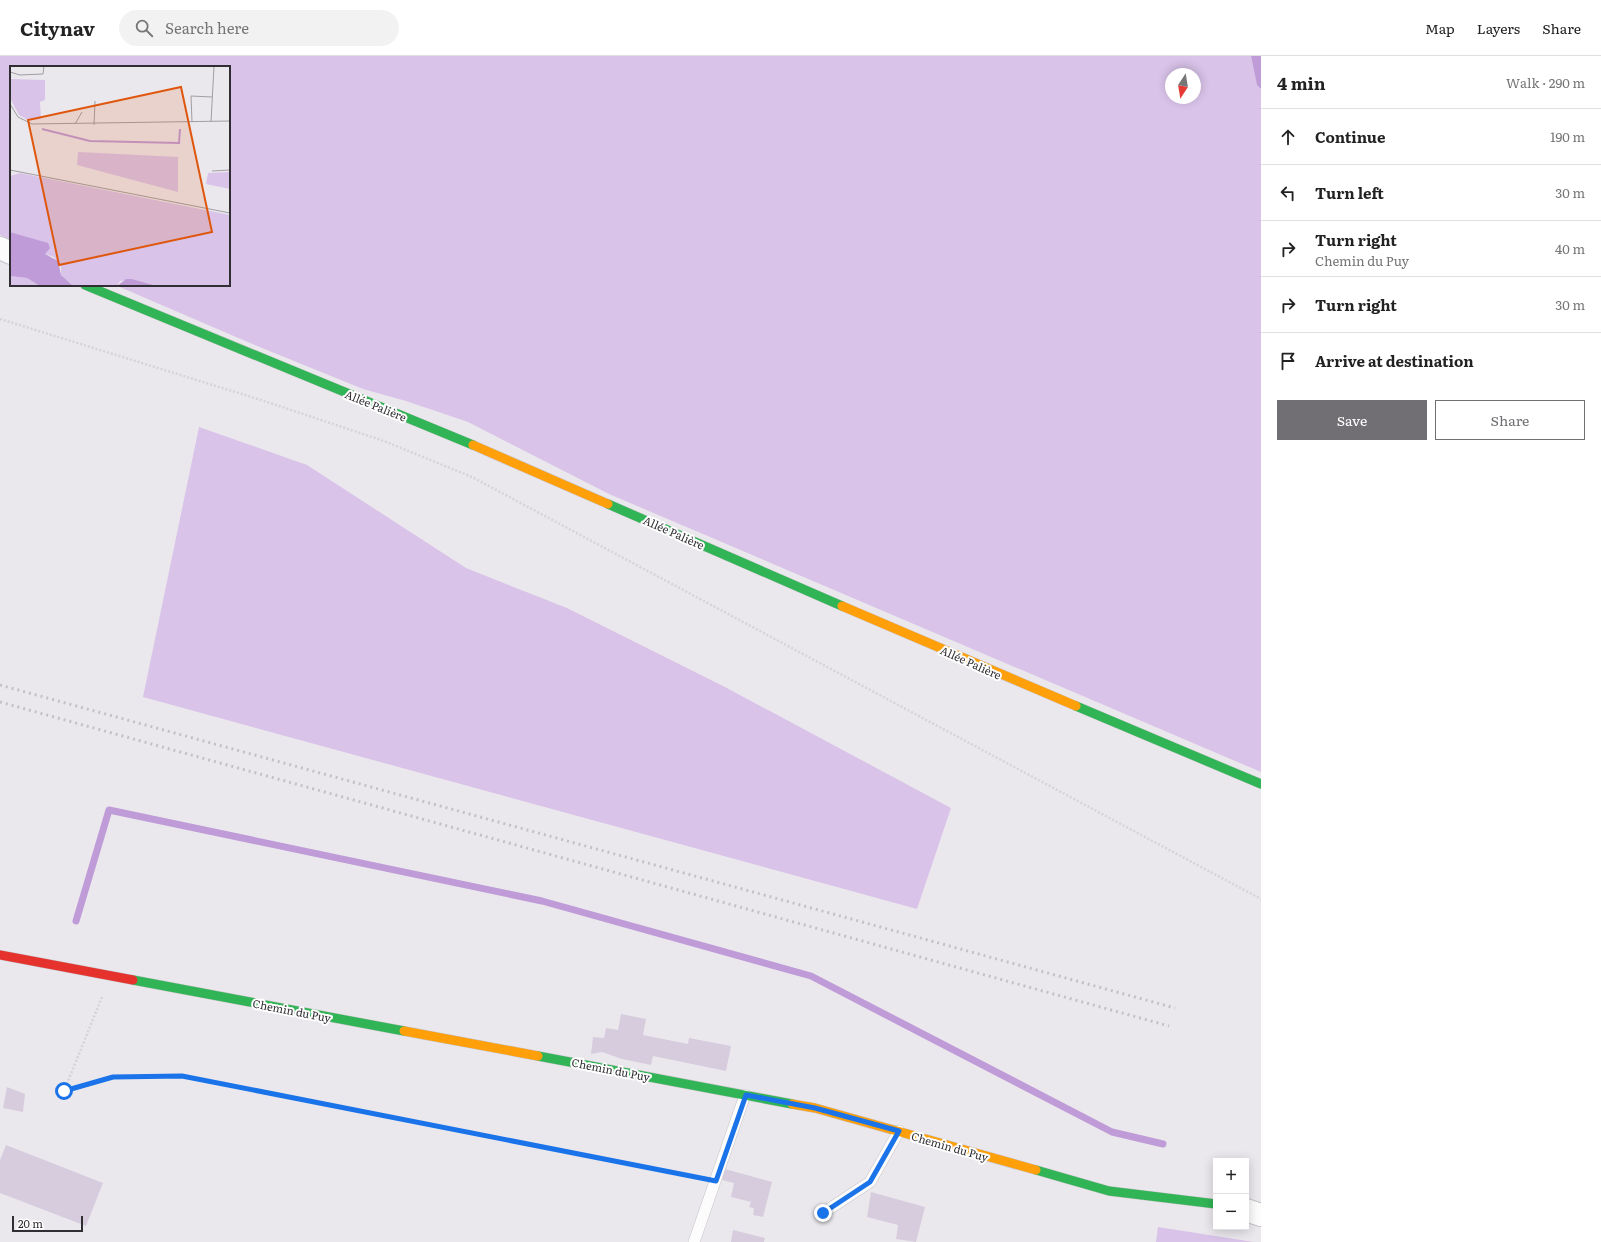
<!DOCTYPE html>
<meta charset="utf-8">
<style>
:root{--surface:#fff;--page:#f2f2f2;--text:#222;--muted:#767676;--line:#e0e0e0;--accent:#716f73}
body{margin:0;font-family:Literata,serif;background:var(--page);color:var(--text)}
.controls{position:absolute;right:12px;bottom:12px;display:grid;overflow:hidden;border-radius:0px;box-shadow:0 2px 10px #0003}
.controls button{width:36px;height:36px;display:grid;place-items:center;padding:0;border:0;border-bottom:1px solid var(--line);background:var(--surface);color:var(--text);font:20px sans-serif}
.compass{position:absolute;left:1165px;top:12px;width:36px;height:36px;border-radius:50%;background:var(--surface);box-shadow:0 2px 10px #0003;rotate:192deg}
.scale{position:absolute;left:12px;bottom:10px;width:71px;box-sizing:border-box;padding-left:4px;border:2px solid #302e32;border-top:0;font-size:11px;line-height:14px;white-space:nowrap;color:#302e32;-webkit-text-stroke:3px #fff;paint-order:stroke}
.stop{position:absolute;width:12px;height:12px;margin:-9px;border:3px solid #1a73e8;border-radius:50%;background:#fff}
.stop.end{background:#1a73e8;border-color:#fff;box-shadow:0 1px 4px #0008}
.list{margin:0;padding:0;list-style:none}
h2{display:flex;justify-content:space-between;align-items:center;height:52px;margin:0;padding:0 16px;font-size:17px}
h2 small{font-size:13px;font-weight:400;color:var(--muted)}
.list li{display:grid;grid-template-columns:26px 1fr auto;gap:12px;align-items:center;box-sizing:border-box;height:56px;padding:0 16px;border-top:1px solid var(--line)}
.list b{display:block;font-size:15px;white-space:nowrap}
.list p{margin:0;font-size:13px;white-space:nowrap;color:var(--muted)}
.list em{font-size:13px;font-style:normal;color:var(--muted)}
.actions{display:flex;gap:8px;padding:12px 16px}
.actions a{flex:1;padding:9px 0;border:1px solid var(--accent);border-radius:0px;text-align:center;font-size:14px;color:var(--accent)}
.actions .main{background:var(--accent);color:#fff}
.icon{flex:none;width:22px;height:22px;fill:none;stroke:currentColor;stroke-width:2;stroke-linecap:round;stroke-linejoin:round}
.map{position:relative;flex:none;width:1261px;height:1186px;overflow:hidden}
header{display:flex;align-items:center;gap:24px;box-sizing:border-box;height:56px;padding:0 20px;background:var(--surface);border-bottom:1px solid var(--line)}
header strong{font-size:19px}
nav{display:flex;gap:22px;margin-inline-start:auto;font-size:14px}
.search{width:280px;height:36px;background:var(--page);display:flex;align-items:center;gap:10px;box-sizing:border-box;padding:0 14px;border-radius:22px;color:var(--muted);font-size:15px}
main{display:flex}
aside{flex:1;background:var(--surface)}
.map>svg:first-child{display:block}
.green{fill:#d9c3e9;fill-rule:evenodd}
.water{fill:#bf9bd7}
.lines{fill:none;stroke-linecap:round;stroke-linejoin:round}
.stream{stroke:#bf9bd7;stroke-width:7}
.building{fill:#d7ccde}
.lane-casing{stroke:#c6c4c8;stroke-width:12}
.street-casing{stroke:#c6c4c8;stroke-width:24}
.fast-casing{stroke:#c6c4c8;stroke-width:10}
.slow-casing{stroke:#c6c4c8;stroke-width:10}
.jam-casing{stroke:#c6c4c8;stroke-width:10}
.path{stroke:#d5d4d5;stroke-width:2.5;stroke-dasharray:2 2;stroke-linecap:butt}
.lane{stroke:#fcfcfc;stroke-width:11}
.street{stroke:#fcfcfc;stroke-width:22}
.fast{stroke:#30b455;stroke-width:9}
.slow{stroke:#ff9f0a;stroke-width:9}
.jam{stroke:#e5322d;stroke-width:9}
.rail{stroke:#c2c2c2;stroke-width:3;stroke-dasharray:2 4;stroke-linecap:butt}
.route{stroke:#1a73e8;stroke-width:5}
.labels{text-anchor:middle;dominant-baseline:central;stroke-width:4;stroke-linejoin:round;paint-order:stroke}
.street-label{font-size:11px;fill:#302e32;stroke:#fff}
.inset-river{fill:none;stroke:#bf9bd7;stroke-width:2}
.inset-road{fill:none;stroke:#a09ea2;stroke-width:1}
.view{fill:#df570e;fill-opacity:0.15;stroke:#df570e;stroke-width:2}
.inset-edge{fill:none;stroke:#302e32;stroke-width:2}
</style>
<header>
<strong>Citynav</strong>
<div class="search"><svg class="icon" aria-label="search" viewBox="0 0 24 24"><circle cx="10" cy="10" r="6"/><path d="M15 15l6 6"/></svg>Search here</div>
<nav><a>Map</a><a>Layers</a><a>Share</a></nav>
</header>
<main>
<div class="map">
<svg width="1261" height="1186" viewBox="0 0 1261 1186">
<rect width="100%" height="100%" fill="#ebe8ed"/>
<path class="green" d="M0,0h1251l6,28 4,5v683l-652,-278 -141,-72 -62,-21 -43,-12 -113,-46 -135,-58h114v-218h-218v173l-11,-5zM1171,18h24v24h-24z
M199,371l108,38 159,103 101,40 158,79 226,121 -34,101 -774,-212z
M1158,1171l96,15h-98z"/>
<path class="water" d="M1251,0h10v33l-4,-4z"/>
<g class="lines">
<path class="stream" d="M76,865l33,-111 433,91 269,75 301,156 51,12"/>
</g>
<path class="building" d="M621,958l25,5 -3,16 45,9 1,-6 42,8 -5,25 -73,-15 -2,9 -29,-6 -20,-7 -11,2 2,-17 11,1 2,-10 12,2z
M7,1031l18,7 -2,18 -20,-4z
M6,1089l97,38 -17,43 -86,-33v-33z
M725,1113l47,13 -9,35 -10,-2 1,-7 -5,-1 2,-5 -20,-5 3,-14 -12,-3z
M871,1136l54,15 -9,35 -20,-3 2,-14 -31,-8z
M733,1174l32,8 -1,4h-33z"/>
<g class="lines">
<g class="lane-casing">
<path id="lane" d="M823,1157l47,-31 29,-51
M694,1186l51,-147"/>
</g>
<g class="street-casing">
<path id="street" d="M0,192l11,5
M1246,1154l15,5"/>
</g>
<g class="fast-casing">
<path id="fast" d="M85,229l388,160
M608,448l234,102
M1076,650l185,78
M133,924l271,51
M538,1000l254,48
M1036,1114l73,21 107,13"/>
</g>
<g class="slow-casing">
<path id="slow" d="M473,389l135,59
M842,550l234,100
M404,975l134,25
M792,1048l23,4 221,62"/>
</g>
<g class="jam-casing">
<path id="jam" d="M0,899l133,25"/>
</g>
<path class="path" d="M0,263l261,81 123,41 88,36 789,422
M102,941l-38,94 49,-14 69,-1 516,101"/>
<use href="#lane" class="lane"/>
<use href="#street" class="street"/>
<use href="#fast" class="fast"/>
<use href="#slow" class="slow"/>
<use href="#jam" class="jam"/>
<path class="rail" d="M0,629l1175,323
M0,646l1169,324"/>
</g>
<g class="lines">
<path class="route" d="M64,1035l49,-14 69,-1 534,105 30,-86 69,13 84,23 -29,51 -47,31"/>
</g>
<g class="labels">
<g class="street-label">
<text transform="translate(376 349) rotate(22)">Allée Palière</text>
<text transform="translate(674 476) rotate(24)">Allée Palière</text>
<text transform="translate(971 606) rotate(24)">Allée Palière</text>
<text transform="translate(292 954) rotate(11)">Chemin du Puy</text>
<text transform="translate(611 1013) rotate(11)">Chemin du Puy</text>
<text transform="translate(950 1090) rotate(16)">Chemin du Puy</text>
</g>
</g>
<g transform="translate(10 10)">
<rect width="220" height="220" fill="#ebe8ed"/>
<path d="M0,13l35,1v20l-5,2 1,17 -13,1 -9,-5 -9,-17zM68,86l100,5v35l-101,-27zM220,106v17l-24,-5 2,-11zM10,107l210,42v71h-73l-25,-7 -12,2 -3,5h-44l-12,-11v-8l-7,-10 -9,-3 -2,-12 -33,-10v-56zM0,210l17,2 13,8h-30z" fill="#d9c3e9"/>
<path d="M0,166l38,11 2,5 -5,6 13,7 3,14 12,11h-33l-13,-8 -17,-2zM116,213h6l25,7h-40z" fill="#bf9bd7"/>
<path class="inset-river" d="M32,63l48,12 89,2 1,-14"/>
<path class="inset-road" d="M0,6l10,3 23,-1 1,-8M0,38l8,13 14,7 198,-3M182,56l-1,-26 21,1M201,56l3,-56M65,58l7,-12M84,59l1,-24M0,104l220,43M202,105l18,-1"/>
<path class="view" d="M171,21l31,145 -153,33 -31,-145z"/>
<rect width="220" height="220" class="inset-edge"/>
</g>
</svg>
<div class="controls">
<button>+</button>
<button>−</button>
</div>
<svg class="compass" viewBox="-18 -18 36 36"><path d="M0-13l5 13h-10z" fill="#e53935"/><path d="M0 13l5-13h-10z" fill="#767676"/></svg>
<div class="scale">20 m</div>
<div class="stop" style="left:64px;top:1035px"></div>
<div class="stop end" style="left:823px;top:1157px"></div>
</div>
<aside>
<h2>4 min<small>Walk · 290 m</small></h2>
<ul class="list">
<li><svg class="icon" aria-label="ahead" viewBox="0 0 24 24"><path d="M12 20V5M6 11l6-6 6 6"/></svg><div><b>Continue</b></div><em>190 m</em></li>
<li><svg class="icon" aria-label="left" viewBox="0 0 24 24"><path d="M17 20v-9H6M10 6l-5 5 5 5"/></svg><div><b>Turn left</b></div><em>30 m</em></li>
<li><svg class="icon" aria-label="right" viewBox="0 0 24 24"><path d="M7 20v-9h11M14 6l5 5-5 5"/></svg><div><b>Turn right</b><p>Chemin du Puy</p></div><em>40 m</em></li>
<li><svg class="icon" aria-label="right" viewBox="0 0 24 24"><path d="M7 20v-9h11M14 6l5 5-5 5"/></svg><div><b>Turn right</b></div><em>30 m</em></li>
<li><svg class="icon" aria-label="arrive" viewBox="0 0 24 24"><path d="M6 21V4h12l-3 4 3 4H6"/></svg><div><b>Arrive at destination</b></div></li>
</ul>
<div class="actions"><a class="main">Save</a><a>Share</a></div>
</aside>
</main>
